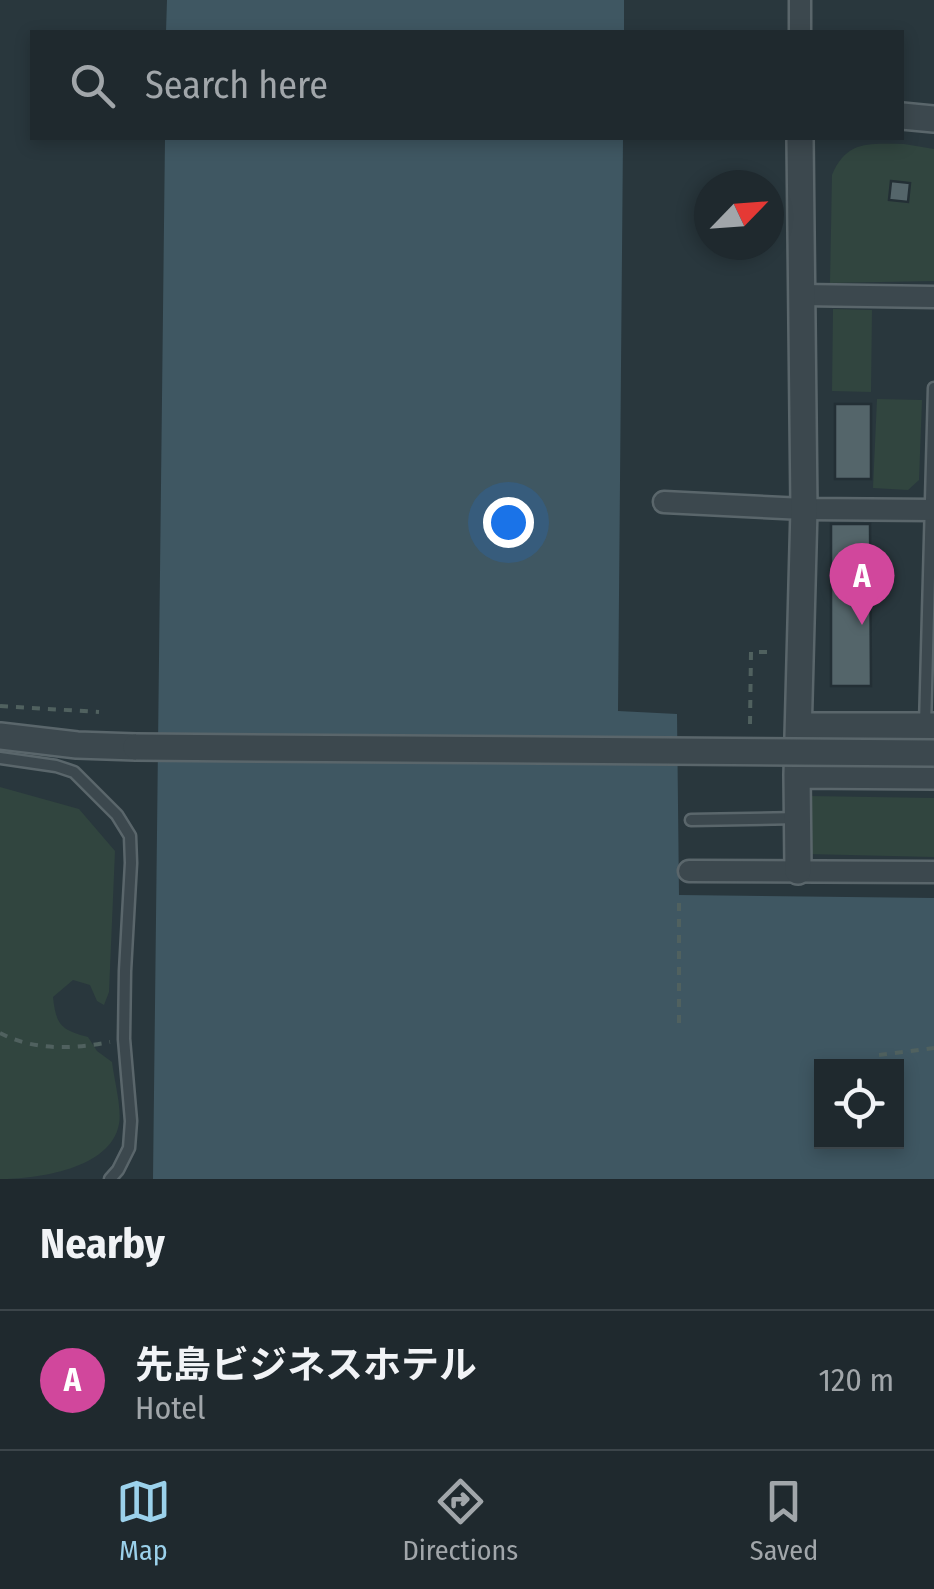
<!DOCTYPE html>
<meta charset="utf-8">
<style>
:root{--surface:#1f292e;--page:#273136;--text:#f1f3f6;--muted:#a1a6aa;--line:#3c454a;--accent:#9bd1eb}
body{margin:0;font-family:"Fira Sans Condensed","Noto Sans JP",sans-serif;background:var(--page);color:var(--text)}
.controls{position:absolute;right:30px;bottom:30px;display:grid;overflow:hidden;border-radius:0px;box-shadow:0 5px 15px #0003}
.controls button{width:90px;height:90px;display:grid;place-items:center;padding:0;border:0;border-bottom:2px solid var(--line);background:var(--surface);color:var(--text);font:50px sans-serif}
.compass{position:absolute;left:694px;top:170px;width:90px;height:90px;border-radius:50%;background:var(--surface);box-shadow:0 5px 15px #0003;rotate:65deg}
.you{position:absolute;left:508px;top:522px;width:35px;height:35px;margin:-25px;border:8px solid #fff;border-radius:50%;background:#1a73e8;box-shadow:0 0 0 15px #1a73e833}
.badge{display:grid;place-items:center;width:65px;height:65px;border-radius:50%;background:var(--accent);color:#fff;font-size:32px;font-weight:700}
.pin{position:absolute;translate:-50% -82px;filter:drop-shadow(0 2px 5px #0008)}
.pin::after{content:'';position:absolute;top:52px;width:35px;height:30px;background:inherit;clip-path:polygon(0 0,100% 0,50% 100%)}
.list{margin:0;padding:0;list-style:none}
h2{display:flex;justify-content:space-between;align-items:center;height:130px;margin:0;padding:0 40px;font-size:42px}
h2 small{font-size:32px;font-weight:400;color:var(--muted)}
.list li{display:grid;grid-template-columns:65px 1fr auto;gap:30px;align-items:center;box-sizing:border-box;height:140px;padding:0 40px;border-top:2px solid var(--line)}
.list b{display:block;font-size:38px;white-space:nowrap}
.list p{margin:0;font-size:32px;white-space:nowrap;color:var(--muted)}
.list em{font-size:32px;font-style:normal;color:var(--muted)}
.icon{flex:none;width:55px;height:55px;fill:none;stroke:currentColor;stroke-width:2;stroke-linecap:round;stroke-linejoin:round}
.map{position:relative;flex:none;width:934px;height:1179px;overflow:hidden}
.search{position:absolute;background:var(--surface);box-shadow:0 5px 15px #0003;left:30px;right:30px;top:30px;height:110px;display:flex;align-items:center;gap:25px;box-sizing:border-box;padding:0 35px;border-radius:0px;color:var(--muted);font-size:38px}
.sheet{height:270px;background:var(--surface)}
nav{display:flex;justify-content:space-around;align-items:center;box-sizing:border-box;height:140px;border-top:2px solid var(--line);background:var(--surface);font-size:28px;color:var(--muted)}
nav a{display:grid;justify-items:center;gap:5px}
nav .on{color:var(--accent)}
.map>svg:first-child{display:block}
.green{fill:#31453f}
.water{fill:#3f5762;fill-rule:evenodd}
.building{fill:#54656a;stroke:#232f35;stroke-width:2.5}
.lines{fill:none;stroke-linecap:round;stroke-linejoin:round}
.service-casing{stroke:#5a666b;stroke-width:15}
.minor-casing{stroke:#5a666b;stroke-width:25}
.tertiary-casing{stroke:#5a666b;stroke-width:30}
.path{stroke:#50615f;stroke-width:4;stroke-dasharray:8 8;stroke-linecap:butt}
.service{stroke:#3c484e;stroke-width:10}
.minor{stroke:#3c484e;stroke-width:20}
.tertiary{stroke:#3c484e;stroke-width:25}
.tertiary-bridge-casing{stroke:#5a666b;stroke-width:30;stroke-linecap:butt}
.tertiary-bridge{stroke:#3c484e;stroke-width:25}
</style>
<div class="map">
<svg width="934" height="1179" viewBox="0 0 934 1179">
<rect width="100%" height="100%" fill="#29373d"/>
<path class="green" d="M904,144l30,5v132l-104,2 2,-108c15,-36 39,-31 72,-31z
M833,309l39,1 -1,82 -39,-1z
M877,399l45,1 -3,80 -11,10 -35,-2z
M0,787l79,22 36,42 -6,141 -5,13 -7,-4 -7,-16 -17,-5 -20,17c3,28 8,33 35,40l9,14 15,11c2,17 10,47 7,62 -8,45 -82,55 -119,55z
M808,796l126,2v59l-127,-3z"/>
<path class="water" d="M167,0h457v32h-458z
M165,138h458l-5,573 59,3 2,181 255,3v281h-781zM822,1066h74v76h-74z"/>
<path class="building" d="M891,181l19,2 -2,19 -19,-2z
M835,404h36v75h-36z
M831,524h39l1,162h-40z"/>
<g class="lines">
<g class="service-casing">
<path id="service" d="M925,726l9,-338
M0,758l56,8 18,6 43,43 13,21 1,27 -6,108 -1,68 7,82 -2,27 -11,22 -8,9
M691,820l107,-2"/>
</g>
<g class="minor-casing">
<path id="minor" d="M800,32v-32
M802,295l132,2
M664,502l140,7 130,1
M689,871l245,1"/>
</g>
<g class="tertiary-casing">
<path id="tertiary" d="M902,116l32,3
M799,726h135
M0,736l77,9 59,2
M797,775l137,1
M798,871l-1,-96 7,-266 -4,-371"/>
</g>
<path class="path" d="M0,706l99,6
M750,724l1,-72h23
M679,1023v-128
M0,1033c34,18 72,16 110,9
M879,1055l55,-7"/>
<use href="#service" class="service"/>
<use href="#minor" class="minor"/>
<use href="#tertiary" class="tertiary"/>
<g class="tertiary-bridge-casing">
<path id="tertiary-bridge" d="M136,747l798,6"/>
</g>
<use href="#tertiary-bridge" class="tertiary-bridge"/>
</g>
</svg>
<div class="controls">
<button><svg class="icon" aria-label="locate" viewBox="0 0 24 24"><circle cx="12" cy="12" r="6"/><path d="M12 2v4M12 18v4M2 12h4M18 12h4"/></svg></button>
</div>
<svg class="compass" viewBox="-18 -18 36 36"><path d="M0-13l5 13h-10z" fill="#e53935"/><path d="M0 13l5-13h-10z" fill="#a1a6aa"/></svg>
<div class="you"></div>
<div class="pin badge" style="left:862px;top:625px;background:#d1479c">A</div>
<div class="search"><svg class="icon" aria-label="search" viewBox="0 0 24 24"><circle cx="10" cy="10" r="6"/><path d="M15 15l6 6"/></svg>Search here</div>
</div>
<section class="sheet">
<h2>Nearby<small></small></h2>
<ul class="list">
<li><span class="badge" style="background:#d1479c">A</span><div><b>先島ビジネスホテル</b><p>Hotel</p></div><em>120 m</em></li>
</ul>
</section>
<nav>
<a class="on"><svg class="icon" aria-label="map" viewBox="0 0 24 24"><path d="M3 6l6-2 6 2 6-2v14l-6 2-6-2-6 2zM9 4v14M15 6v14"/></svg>Map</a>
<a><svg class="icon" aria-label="directions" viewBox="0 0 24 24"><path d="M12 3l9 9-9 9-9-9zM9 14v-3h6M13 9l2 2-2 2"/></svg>Directions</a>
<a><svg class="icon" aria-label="saved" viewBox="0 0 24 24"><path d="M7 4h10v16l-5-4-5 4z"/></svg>Saved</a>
</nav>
